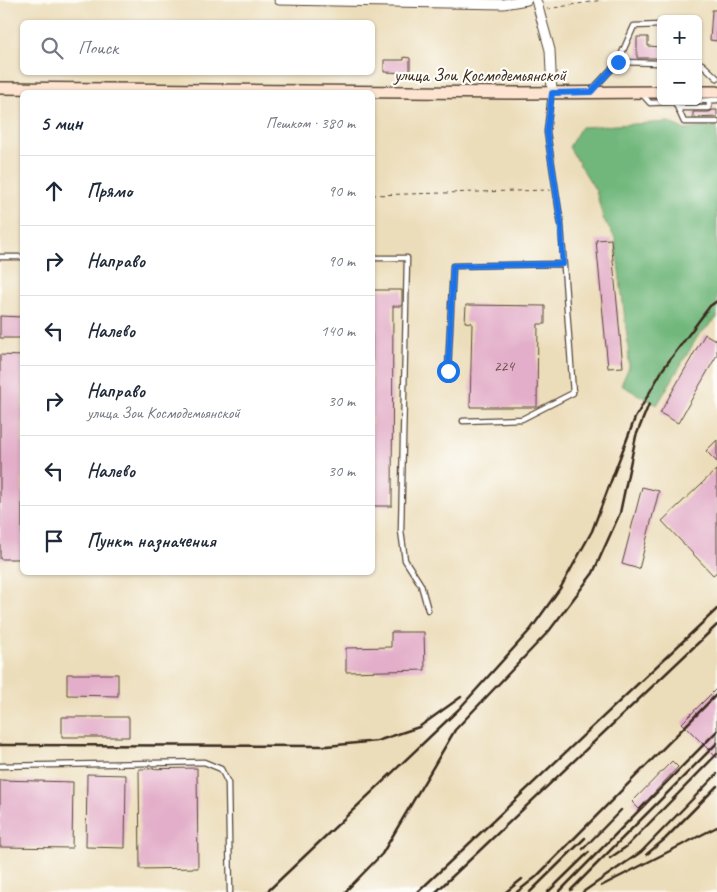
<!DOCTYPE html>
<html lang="ru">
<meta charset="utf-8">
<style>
:root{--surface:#fff;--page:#f6f6f7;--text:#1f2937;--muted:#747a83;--line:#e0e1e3}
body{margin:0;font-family:Caveat,sans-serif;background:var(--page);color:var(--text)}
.controls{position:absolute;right:15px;top:15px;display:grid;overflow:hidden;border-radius:8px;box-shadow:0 1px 4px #0004}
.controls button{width:45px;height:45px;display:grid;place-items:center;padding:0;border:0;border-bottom:1px solid var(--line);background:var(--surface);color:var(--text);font:25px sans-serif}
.stop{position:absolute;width:15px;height:15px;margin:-11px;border:4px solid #1a73e8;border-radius:50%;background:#fff}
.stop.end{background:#1a73e8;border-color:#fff;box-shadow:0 1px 5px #0008}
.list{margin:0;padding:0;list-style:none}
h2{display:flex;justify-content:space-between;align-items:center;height:65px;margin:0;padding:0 20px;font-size:21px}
h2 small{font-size:16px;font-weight:400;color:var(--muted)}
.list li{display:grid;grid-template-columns:32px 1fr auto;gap:15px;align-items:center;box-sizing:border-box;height:70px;padding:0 20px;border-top:1px solid var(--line)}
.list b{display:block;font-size:19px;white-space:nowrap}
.list p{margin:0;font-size:16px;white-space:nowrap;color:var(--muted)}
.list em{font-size:16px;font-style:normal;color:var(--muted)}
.icon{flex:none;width:28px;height:28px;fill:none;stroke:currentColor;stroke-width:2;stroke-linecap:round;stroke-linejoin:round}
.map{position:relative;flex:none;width:717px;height:892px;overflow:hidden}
.search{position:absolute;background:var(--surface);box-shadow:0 1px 4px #0004;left:20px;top:20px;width:355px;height:55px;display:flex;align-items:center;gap:12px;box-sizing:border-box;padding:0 18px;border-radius:8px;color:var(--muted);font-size:19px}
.panel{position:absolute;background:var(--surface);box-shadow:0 1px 4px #0004;left:20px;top:90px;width:355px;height:485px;border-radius:8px}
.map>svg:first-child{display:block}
.forest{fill:#71b77c;stroke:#56704d}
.building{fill:#e3aec9}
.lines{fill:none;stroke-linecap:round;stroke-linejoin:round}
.service-casing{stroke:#564535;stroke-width:7}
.minor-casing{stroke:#564535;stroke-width:11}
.secondary-casing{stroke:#564535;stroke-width:14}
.path{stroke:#564535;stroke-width:1;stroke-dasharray:4 4;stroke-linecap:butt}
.service{stroke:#fff;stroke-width:4.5}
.minor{stroke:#fff;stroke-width:9}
.secondary{stroke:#fde4d1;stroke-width:11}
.rail{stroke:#3b2a1e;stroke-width:2.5}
.route{stroke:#1a73e8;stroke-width:6}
.labels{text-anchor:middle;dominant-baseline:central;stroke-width:4.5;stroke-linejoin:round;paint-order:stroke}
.number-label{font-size:15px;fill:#654b49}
.street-label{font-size:18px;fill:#3b2a1e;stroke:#fdfcf7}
</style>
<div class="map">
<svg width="717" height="892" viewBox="0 0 717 892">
<rect width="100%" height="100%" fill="#fdfcf7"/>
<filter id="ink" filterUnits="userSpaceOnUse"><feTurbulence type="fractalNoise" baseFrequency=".02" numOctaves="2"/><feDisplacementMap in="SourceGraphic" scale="10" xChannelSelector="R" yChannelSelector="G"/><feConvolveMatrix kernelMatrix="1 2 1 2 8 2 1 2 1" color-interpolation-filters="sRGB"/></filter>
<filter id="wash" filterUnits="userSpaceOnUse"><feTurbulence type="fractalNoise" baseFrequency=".0096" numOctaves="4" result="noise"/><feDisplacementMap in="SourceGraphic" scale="20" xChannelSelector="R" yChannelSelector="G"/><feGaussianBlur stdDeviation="1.12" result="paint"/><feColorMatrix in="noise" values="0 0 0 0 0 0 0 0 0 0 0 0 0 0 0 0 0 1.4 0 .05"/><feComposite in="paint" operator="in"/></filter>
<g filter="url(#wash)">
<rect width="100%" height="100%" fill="#ecddba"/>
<path class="forest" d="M669,122l16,8 32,-4v192l-19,18 -41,69 -36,-20 8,-18 -1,-23 -13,-106 -12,-20 -7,-27 -27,-44 12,-20z"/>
<g id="blocks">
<path class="building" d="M712,10h5v31l-7,-1z
M637,37h11v9l13,1v11h-24z
M404,57l6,1v15l-26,-1v-12h20z
M713,110h4v7l-24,1v-6h16z
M611,239l12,128 -15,1 -12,-128z
M372,290h30v16h-9l-1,200h-20z
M466,305l79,1v18h-7l-1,83h-67l2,-84 -7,-1z
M0,316l22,1v21h-22z
M705,334l12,7v14l-39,68 -18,-10z
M0,355l22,1v203h-22z
M717,440v22l-11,-11z
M717,469v103l-4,3 -51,-54z
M642,487l17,4 -20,78 -17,-5z
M391,632h33l1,38 -79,2v-24l45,-1z
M67,674h51v22l-51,-1z
M717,688v70l-35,-35z
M62,717h67v20h-67z
M672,761l6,6 -39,42 -7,-7z
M197,768l1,100 -58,1 -1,-100z
M87,774l39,1 -1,73 -39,-1z
M0,780l73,2 -1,66 -72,-1z"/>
</g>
</g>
<g filter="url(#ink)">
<use href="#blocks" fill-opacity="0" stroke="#564535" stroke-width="1"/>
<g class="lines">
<g class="service-casing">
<path id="service" d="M618,62l16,-36 27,-1
M698,64h4l15,14
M592,90l26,-28 43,1
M642,94l8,9 25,-1 9,20h33
M698,101l19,-1
M675,102l18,-1
M678,108h31v-7
M0,257h22
M372,258h35l-6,273 4,29 16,25 7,25
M448,371l5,-105 110,-2
M463,421l59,-2 51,-26 -12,-168 -14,-93 4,-37
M0,766l204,-4 17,7 7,14 2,109"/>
</g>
<g class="minor-casing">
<path id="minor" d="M279,0l224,4 24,-4
M536,0l14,50 2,43"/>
</g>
<g class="secondary-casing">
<path id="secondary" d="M0,88l516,5 145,-1
M698,92h19"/>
</g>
<path class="path" d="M547,9l55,-9
M372,195l178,-5"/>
<use href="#service" class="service"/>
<use href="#minor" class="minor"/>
<use href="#secondary" class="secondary"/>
<path class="rail" d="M0,745l327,1 50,-5 42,-14 42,-30
M583,849l38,-39
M647,854l18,-15 52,-53
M610,858l16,-11 91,-93
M601,886l116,-59
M571,890l146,-147
M267,892l191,-182 73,-81 30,-42 31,-56 43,-113 28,-49 47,-63 7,-5
M345,892l37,-38 73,-124 94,-99 44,-58 27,-60 16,-77 13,-32
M418,892l299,-283
M436,892l281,-267
M506,892l16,-13
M517,892l19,-15 181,-183
M530,892l55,-54
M548,892l41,-40
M559,892l158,-161
M583,892l58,-40 76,-78"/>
</g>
</g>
<g class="lines" filter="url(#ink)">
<path class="route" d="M448,371l5,-105 110,-2 -2,-40 -14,-92 5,-39 39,-1 27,-30"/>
</g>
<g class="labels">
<g class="number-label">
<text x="504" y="366">224</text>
</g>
<g class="street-label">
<text x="480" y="75">улица Зои Космодемьянской</text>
</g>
</g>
</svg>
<div class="controls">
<button>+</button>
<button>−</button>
</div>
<div class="stop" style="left:448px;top:371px"></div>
<div class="stop end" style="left:618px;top:62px"></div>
<div class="search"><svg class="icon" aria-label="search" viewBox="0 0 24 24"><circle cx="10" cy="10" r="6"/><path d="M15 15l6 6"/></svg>Поиск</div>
<section class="panel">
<h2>5 мин<small>Пешком · 380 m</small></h2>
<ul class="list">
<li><svg class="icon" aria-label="ahead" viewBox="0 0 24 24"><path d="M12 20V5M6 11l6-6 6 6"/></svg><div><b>Прямо</b></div><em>90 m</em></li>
<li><svg class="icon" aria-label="right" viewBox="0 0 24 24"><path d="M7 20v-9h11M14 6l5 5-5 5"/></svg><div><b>Направо</b></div><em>90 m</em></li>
<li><svg class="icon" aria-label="left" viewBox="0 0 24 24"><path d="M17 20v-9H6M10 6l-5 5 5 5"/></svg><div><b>Налево</b></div><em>140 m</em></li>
<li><svg class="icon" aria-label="right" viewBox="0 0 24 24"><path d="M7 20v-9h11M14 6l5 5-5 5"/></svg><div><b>Направо</b><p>улица Зои Космодемьянской</p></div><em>30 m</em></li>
<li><svg class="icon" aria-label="left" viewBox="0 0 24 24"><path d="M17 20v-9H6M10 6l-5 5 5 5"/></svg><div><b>Налево</b></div><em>30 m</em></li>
<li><svg class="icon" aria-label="arrive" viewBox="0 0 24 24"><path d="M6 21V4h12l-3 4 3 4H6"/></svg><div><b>Пункт назначения</b></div></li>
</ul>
</section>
</div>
